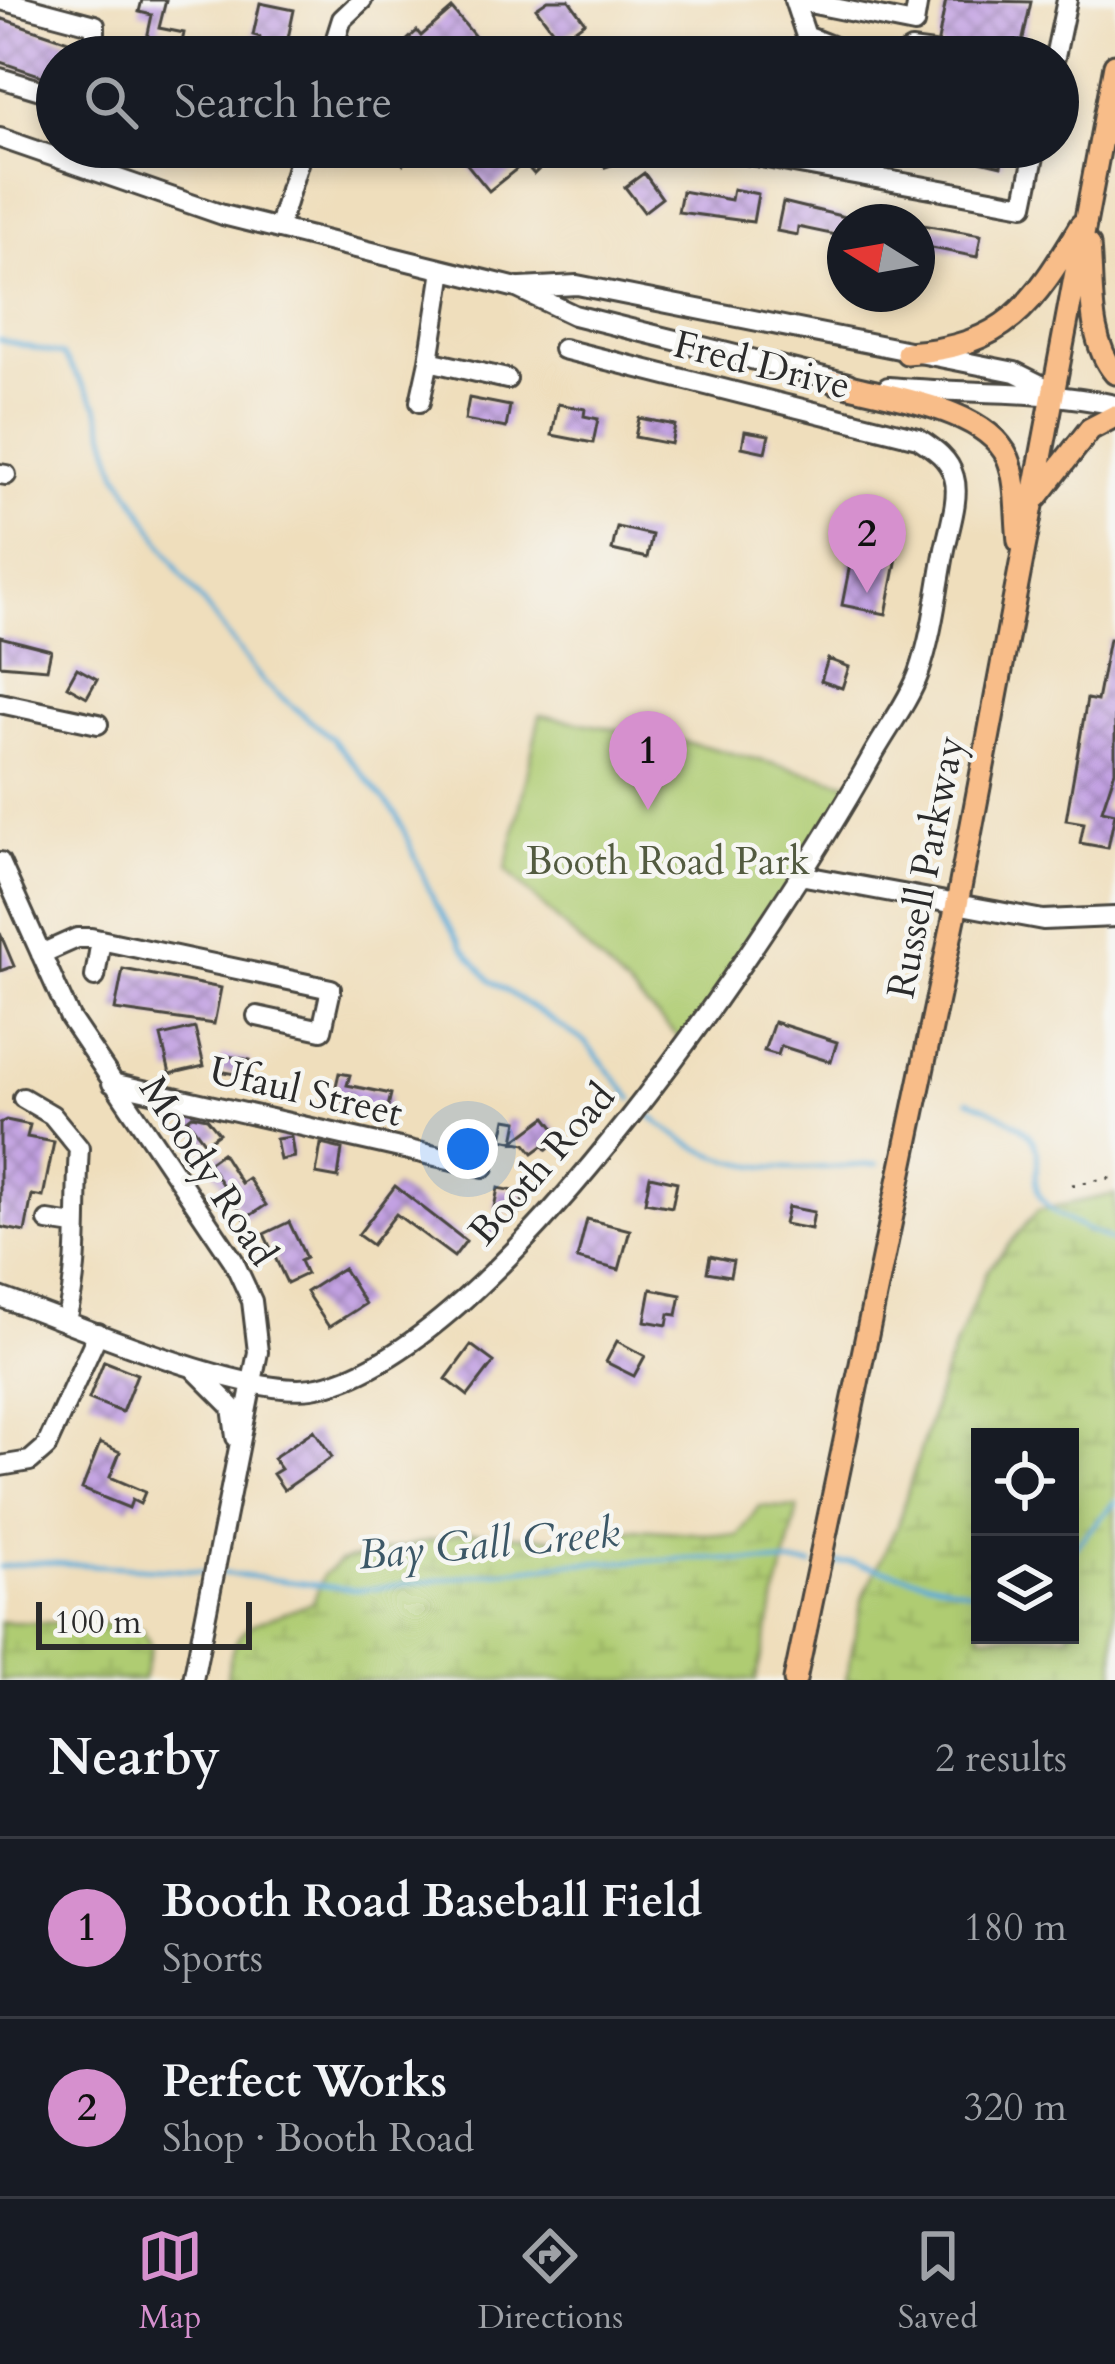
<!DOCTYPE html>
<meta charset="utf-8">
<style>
:root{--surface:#171b24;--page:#20242c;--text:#f1f3f6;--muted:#9ea1a6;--line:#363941;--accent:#d690ce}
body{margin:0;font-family:Cardo,serif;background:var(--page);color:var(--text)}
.controls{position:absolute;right:36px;bottom:36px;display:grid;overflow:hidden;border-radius:0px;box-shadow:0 6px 18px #0003}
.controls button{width:108px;height:108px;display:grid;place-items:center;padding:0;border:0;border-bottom:3px solid var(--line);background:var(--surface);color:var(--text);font:60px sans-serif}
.compass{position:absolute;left:827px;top:204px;width:108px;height:108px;border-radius:50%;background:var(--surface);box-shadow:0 6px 18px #0003;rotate:281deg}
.scale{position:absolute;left:36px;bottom:30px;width:216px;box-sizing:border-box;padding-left:12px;border:6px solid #2b2b2b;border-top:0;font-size:33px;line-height:42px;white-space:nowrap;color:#2b2b2b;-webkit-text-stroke:9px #f6f6f2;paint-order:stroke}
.you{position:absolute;left:468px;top:1149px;width:42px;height:42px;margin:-30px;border:9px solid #fff;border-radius:50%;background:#1a73e8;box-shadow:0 0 0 18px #1a73e833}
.badge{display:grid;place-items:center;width:78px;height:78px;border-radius:50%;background:var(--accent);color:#111;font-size:39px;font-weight:700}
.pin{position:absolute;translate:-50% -99px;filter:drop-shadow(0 3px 6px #0008)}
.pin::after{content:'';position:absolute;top:63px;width:42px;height:36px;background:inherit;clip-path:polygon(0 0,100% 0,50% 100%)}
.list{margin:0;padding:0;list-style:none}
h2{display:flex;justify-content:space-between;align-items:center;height:156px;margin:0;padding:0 48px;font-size:51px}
h2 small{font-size:39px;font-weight:400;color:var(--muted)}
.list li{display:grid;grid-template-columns:78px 1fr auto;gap:36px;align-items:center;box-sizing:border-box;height:180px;padding:0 48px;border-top:3px solid var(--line)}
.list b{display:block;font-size:45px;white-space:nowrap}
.list p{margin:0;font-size:39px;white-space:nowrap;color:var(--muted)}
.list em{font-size:39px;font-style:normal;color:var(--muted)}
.icon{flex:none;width:66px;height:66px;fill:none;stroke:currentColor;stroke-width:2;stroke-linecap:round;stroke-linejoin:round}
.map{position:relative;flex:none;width:1115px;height:1680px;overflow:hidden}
.search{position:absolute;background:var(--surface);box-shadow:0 6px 18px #0003;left:36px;right:36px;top:36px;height:132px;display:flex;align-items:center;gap:30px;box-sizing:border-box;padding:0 42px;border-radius:66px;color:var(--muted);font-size:45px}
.sheet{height:516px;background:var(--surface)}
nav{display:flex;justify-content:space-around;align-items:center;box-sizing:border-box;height:168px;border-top:3px solid var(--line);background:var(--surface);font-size:33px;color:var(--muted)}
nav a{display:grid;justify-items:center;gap:6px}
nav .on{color:var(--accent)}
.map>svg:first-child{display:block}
.green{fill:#afcc72;stroke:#6d7c4e;stroke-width:3}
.wetland{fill:url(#wetland-marsh);stroke:#6d7c4e;stroke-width:3;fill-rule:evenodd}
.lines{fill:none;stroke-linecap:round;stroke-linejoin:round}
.stream{stroke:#5dacd7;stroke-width:4.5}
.building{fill:url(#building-cross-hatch)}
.minor-casing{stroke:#484641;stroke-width:24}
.major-casing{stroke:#484641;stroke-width:27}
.path{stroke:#484641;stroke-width:3;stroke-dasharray:3 9;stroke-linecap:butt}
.minor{stroke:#fff;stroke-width:18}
.major{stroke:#f8bd89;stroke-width:21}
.labels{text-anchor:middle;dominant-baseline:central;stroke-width:9;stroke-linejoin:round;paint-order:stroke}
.street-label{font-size:39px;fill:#2b2b2b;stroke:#f6f6f2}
.park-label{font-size:39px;fill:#535b40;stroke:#f6f6f2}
.water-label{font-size:42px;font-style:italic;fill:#3c5867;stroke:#f6f6f2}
</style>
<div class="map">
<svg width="1115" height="1680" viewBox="0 0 1115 1680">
<defs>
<pattern id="wetland-marsh" width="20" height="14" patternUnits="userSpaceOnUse" patternTransform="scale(3)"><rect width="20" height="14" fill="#afcc72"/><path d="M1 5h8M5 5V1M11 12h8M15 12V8" fill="none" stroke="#97af63"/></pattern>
<pattern id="building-cross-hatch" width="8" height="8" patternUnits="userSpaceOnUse" patternTransform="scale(3)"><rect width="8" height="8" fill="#c2a1e2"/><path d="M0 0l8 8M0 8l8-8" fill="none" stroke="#9e83b7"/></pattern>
</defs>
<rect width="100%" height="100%" fill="#f6f6f2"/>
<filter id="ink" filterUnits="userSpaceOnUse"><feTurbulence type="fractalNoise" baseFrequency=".00833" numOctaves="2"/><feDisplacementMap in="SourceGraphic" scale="24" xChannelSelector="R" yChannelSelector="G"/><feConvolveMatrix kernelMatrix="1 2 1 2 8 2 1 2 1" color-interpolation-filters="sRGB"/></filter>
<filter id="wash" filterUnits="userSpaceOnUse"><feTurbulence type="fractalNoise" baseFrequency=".004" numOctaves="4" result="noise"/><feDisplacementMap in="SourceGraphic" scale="48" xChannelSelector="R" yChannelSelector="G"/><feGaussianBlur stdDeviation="2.7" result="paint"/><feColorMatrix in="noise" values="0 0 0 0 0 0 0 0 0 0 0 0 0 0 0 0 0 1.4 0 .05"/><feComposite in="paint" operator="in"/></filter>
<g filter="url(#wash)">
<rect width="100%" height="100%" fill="#efdebc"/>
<path class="green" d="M540,715l164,31 152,39 -171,259 -179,-174z"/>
<path class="wetland" d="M1115,1194v486h-269l16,-81 35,-73 48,-155 42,-100 51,-61zM980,1437h90v198h-90z
M759,1506l39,2 -42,172h-529c5,-66 33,-54 86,-78l11,-28 16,-12 126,-30 129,9 39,-12 104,7z
M0,1622l124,2 19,6 8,17 -8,33h-143z"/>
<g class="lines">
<path class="stream" d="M0,340l63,15 35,52 19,64 64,103 83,109 69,56 64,76 38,88 28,45 28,33 94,61 48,57
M968,1100c118,46 41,69 81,107 16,16 46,25 66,36
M641,1107c74,71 142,64 237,57
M1070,1552l45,-50
M829,1564l21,-2 130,31
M0,1567l38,-5 172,10
M221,1573l137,17 205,-26 138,-6 111,7"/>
</g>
<g id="blocks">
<path class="building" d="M142,0h24l-7,28 25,5 -5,24h-36l9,-42 -13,-3z
M548,0h21l16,22 -25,18 -24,-32z
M946,0l85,2 -12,55h-73l-8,-16z
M260,3l34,7 -10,47h-28l4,-20 -7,-2z
M452,9l40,48h-103l28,-26 4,5z
M0,18l77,26 -5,13h-15v24l-57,-19z
M389,147h33l-19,17z
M486,147h76l-28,27 -10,-11 -35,28 -23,-28z
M599,147h30l4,11 -28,9z
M947,147h58l-4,19 -55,-13z
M644,173l18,25 -18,14 -19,-25z
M733,189l25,5 -5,28 -75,-10 4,-21 49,9z
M783,202l62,15v20l-47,-10 -1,8 -20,-4z
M917,224l64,11 -4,22 -60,-12z
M469,398l41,8 -4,22 -41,-8z
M558,404l27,5 -1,7 14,3 -5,24 -41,-8z
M639,418l36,7 -4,19 -36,-7z
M745,431l24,4 -4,17 -23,-5z
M617,527l35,8 -5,23 -35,-8z
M855,539l44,8 -13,67 -44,-9z
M0,637l51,13 -4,19 -47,-4z
M1109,639h6v132l-13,39 13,3 -7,35 -28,-5 4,-20 -18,-3 21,-121 10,2z
M828,659l21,8 -7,21 -21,-7z
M77,668l20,11 -10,18 -20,-11z
M0,933l14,33 -14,5z
M123,969l98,19 -7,36 -99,-14z
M774,1022l63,20 -6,20 -50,-16 -3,9 -14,-4z
M195,1028l9,38 -34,8 -9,-38z
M222,1055l28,5 -3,16 -28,-5z
M339,1073l11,2 -3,10 44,9 -6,25 -41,-8 1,-10 -12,-2z
M192,1115l15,3 12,15 -14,10 -18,-24z
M546,1117l16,21 -15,12 -3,-5 -11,8 -7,-9 -24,-5 4,-20 12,2 -4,20z
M6,1120l24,5 -3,12 27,5 -11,55 -11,-2 -7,37 -25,-5v-104z
M291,1137l3,20 -14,3 -4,-21z
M321,1144l21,5 -4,29 -22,-4z
M222,1153l19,30 7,-5 18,27 -21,14 -37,-56z
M650,1176l27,6 -5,25 -27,-5z
M395,1186l71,55 -12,16 -58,-43 -24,31 -14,-10z
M498,1188l26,5 -4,20 -26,-5z
M788,1207l26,5 -3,17 -27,-5z
M480,1215l21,15 -8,11 -21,-15z
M587,1219l43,11 -11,40 -42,-11z
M289,1222l17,36 -6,3 6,13 -19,9 -23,-49z
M710,1256l23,5 -3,15 -23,-4z
M343,1268l22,36 -36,23 -23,-35z
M651,1289l30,6 -4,20 -8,-1 -2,11 -22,-4z
M617,1341l28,15 -11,20 -28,-14z
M471,1345l23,17 -26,34 -22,-17z
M104,1361l33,13 -15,38 -33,-13z
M314,1430l18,27 -48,33 -11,-16 8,-5 -8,-11z
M100,1443l20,9 -10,25 35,15 -5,12 -8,-4 -3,8 -47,-19z"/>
</g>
</g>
<g filter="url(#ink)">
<use href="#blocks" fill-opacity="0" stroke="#484641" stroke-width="3"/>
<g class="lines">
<g class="minor-casing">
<path id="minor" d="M1,0l94,25v32
M794,0l120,24 4,-24
M794,0l12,36 53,21
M330,57l12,-38 20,-19
M900,57l11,-7 22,3
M1055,57l12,-57
M0,78l57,17
M0,138l223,77 294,73 57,27 274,68
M707,147l317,58 12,-58
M278,229l25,-82
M443,270l-14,91 78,18
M521,288l56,-3 438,87 36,18
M888,387c76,7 152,2 227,18
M420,402l9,-41
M0,474l6,1
M0,703l98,21
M0,862l70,156 163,242 19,41 6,51 -65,328
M805,876l238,44 72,-3
M41,954l36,-16h14l240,51 -9,41 -65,-14
M95,977l6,-37
M112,1083l372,84
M23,1098l29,17 27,33c-4,58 2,117 -13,172
M48,1221l26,4
M0,1297c71,25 244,101 312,91 180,-27 471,-473 558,-628 15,-28 38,-57 49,-87 14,-40 18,-83 26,-124 4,-20 15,-52 9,-72 -5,-19 -21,-29 -36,-39l-355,-89
M193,1368l39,39 4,30
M0,1466l30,-5 16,-14 52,-114"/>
</g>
<g class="major-casing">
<path id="major" d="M1089,245c4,42 -2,95 26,128
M907,353c99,-7 125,-47 174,-128
M834,382c52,15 151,25 174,76 10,24 8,58 11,83
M1037,497l53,-68 25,-13
M795,1680l162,-776 158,-839"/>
</g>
<path class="path" d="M1072,1185l43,-8"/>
<use href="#minor" class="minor"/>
<use href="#major" class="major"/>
</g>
</g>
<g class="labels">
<g class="street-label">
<text transform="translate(762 365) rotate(14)">Fred Drive</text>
<text transform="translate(926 867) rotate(-79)">Russell Parkway</text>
<text transform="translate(306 1092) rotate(13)">Ufaul Street</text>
<text transform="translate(542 1164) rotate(-49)">Booth Road</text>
<text transform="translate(208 1171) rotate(57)">Moody Road</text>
</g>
<g class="park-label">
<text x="668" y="861">Booth Road Park</text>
</g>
<g class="water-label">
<text transform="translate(489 1544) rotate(-5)">Bay Gall Creek</text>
</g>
</g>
</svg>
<div class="controls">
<button><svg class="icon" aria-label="locate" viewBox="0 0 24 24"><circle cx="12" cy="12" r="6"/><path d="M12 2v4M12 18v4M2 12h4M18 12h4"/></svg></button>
<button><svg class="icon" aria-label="layers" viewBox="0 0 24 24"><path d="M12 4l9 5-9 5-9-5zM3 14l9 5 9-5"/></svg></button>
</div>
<svg class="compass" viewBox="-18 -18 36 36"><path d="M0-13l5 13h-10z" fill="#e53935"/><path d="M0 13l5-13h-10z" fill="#9ea1a6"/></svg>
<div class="scale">100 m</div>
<div class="you"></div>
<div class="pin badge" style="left:648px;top:810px">1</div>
<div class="pin badge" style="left:867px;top:593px">2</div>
<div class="search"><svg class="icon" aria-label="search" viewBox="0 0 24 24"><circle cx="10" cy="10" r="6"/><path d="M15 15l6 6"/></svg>Search here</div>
</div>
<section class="sheet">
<h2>Nearby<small>2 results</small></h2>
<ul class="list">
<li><span class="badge">1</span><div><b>Booth Road Baseball Field</b><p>Sports</p></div><em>180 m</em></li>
<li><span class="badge">2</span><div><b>Perfect Works</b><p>Shop · Booth Road</p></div><em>320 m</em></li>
</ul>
</section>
<nav>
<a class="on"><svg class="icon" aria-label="map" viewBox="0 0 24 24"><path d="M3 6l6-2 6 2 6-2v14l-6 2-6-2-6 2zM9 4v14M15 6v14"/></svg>Map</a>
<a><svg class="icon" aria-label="directions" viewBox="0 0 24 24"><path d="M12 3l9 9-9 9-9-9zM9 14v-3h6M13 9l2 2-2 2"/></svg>Directions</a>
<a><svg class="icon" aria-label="saved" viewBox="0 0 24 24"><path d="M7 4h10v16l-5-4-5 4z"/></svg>Saved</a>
</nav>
